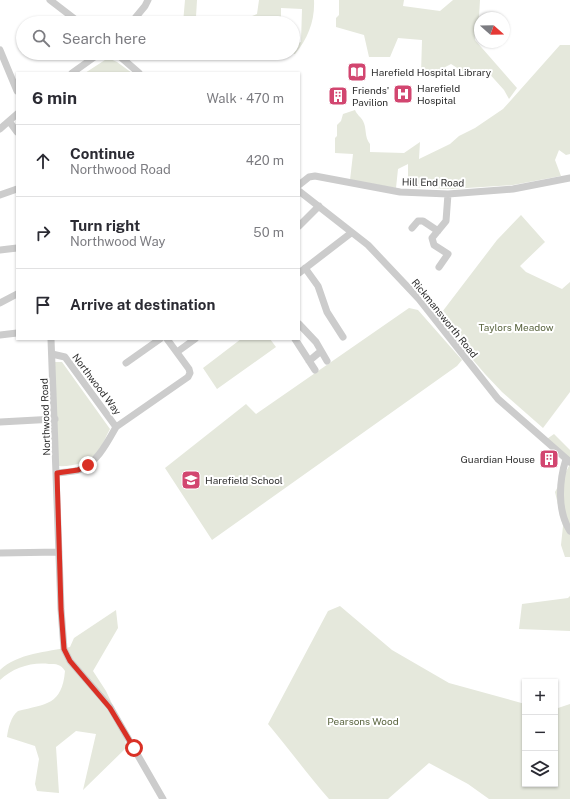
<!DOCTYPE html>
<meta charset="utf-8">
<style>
:root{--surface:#fff;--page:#f7f7f7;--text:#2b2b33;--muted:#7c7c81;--line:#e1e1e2}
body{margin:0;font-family:"Public Sans",sans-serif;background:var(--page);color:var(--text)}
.controls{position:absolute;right:12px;bottom:12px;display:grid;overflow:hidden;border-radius:0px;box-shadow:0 1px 3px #0004}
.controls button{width:36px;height:36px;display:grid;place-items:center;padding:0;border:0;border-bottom:1px solid var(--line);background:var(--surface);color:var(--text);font:20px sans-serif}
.compass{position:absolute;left:474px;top:12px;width:36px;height:36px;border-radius:50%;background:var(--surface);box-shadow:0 1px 3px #0004;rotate:110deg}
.stop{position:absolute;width:12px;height:12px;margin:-9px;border:3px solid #d93025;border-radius:50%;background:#fff}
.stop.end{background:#d93025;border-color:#fff;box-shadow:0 1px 4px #0008}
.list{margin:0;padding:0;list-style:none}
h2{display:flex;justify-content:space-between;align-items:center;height:52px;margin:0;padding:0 16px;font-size:17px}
h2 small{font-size:13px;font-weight:400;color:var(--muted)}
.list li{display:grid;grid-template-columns:26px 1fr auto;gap:12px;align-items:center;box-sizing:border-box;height:72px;padding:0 16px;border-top:1px solid var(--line)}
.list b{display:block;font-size:15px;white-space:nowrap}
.list p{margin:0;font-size:13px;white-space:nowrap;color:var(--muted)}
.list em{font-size:13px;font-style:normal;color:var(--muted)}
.icon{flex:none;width:22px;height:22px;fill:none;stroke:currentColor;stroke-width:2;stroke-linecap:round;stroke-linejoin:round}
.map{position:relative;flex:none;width:570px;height:799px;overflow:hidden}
.search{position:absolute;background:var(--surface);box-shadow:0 1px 3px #0004;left:16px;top:16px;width:284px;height:44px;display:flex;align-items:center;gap:10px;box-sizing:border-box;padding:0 14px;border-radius:22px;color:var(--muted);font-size:15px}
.panel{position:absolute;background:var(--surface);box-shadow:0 1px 3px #0004;left:16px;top:72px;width:284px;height:268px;border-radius:0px}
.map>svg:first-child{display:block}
.green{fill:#e5e8dc}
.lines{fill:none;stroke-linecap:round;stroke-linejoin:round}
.minor{stroke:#ccc;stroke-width:7}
.route{stroke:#d93025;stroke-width:5}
.labels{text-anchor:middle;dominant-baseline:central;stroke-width:4;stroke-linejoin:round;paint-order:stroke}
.poi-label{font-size:10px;fill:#2f2f2f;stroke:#fff;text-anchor:start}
.street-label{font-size:10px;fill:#2f2f2f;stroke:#fff}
.park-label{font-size:10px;fill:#5b6641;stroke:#fff}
</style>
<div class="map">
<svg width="570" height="799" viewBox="0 0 570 799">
<rect width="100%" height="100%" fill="#fff"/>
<path class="green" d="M185,0h12l-1,17 15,2 3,4h-31z
M259,0h55c1,21 -6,38 -19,54h-4l2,-1 1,-9 7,-2 1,-33 -21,-1v15h-27l-2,-7 5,-2z
M339,0h65l-1,6 37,5 13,-11h27l-1,17 -5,8 1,15 42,48 -8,11 -5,-9 -18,-20 -11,3 -2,5 -22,-14 -19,10h-11l1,-34 -24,-2 -8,19h-21l-5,-22 -28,-8v-9l3,-3z
M560,45h10v109l-4,1 -7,-5 -4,10 6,16 -48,9 -62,4 -43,-2v-23l-10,5 -2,19 -46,-8 3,-26 -18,-1v-15l2,-2v-11l4,-4 2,-7 12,-4c2,5 6,7 8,11 4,7 1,16 7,23v8l34,1 16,-11 -1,17 31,-15 9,-8 16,-8 28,-19z
M108,58l9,4 15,11h-47z
M521,215l24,27 -25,24 6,6 36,17 8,-7v110l-27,36 -41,-36 -17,-18 -41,-48 -5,-10 58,-76z
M409,308l9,2 44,50 -5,6 -245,174 -47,-72 81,-64 10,10z
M241,339h29l6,8 -59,42 -14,-21z
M54,362h8l48,67c-4,7 -7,16 -12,22 -10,12 -26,16 -41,15z
M554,434l16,16v107h-5l-4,-12 2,-19 -8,-34 14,-26 -25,-25z
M570,596v35l-51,-2 3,-25 46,-6z
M340,606l52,44 57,33 76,21v80h30v-75l15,-5v95h-81l-21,-15 -39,-21 -41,36h-59c-21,-24 -40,-50 -61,-75l60,-113z
M116,610l2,18 -25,43 13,20 10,21 11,35 -44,43 13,-56 -20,-3 -20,16 3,46 -22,-2 -2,-7 4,-25 -4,-13 -28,-9c1,-8 4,-21 11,-26 28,-7 44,-6 47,-40 -4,-7 -9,-7 -16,-7 -18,-2 -36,4 -49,16v-10c18,-17 47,-18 70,-23l4,-9z"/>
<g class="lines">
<path class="minor" d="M50,0l30,23
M131,23l14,-17 3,-6
M0,50l17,41
M116,53l23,20
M72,73l28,-20
M9,121l8,11
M0,129l17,-15
M299,185l10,-8 6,-1 85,16 48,2 65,-5 57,-11
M299,191l69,54 51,54 79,100 72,63
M0,195l17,-6
M299,226l20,-20
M412,228l6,-7h5l15,10
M0,250l17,-2
M439,267l9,-13 -14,-9 -2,-7 14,-17 2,-27
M305,268l13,18 9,26 16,25
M299,273l52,-40
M0,303l17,-9
M299,324l17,18 11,19
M0,335l17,-2
M51,339l10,270 3,40 6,12 40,46 53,92
M295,339l20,31
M177,352l18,-13
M52,354l13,3 51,70c-9,16 -19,36 -37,43 -7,2 -15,2 -22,3
M309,361l12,-10
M126,363l34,-24
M0,422l55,-3
M116,427l72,-50 2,-4 -1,-4 -22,-30
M566,459c-7,22 -9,52 4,72
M0,553l59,-1"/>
</g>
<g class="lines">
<path class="route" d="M88,465l-10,5 -21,3 4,136 3,40 6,12 40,47 24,40"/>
</g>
<defs>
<g id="library-square" transform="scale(1)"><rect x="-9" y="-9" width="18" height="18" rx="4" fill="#d24670" stroke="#fff"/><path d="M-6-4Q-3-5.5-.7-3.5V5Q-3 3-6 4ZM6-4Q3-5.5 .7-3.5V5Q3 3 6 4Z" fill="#fff"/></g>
<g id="hospital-square" transform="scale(1)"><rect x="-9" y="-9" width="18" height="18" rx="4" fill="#d24670" stroke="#fff"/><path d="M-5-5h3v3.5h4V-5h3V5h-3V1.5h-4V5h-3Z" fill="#fff"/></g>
<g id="building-square" transform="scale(1)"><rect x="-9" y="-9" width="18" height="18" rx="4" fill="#d24670" stroke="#fff"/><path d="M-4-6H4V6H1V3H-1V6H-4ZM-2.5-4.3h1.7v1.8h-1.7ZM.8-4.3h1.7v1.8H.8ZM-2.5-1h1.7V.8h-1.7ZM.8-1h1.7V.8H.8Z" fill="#fff"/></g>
<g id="school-square" transform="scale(1)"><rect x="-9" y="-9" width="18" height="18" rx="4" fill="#d24670" stroke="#fff"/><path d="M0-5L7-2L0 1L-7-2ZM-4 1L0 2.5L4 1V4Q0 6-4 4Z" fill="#fff"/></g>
</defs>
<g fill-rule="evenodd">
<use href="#library-square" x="357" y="72"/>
<use href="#hospital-square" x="403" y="94"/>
<use href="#building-square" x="338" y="96"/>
<use href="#building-square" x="549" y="459"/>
<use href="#school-square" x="191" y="480"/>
</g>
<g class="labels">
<g class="poi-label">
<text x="371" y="72">Harefield Hospital Library</text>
<text x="417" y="88">Harefield<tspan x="417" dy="12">Hospital</tspan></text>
<text x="352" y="90">Friends'<tspan x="352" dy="12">Pavilion</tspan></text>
<text x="535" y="459" text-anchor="end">Guardian House</text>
<text x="205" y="480">Harefield School</text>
</g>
<g class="street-label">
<text transform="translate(433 182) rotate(1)">Hill End Road</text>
<text transform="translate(445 318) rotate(51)">Rickmansworth Road</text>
<text transform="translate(97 384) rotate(53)">Northwood Way</text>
<text transform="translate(45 417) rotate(-92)">Northwood Road</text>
</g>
<g class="park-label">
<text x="516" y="327">Taylors Meadow</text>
<text x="363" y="721">Pearsons Wood</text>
</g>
</g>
</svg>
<div class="controls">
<button>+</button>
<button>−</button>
<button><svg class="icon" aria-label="layers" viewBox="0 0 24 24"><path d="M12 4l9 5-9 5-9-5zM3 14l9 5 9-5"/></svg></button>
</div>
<svg class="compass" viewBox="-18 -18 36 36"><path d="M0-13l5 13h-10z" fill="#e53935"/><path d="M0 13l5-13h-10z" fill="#7c7c81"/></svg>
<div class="stop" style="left:134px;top:748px"></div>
<div class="stop end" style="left:88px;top:465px"></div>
<div class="search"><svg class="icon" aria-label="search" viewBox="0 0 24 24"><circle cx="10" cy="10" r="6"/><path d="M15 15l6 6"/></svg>Search here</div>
<section class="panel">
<h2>6 min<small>Walk · 470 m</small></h2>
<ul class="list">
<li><svg class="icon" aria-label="ahead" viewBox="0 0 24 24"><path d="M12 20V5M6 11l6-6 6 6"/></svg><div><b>Continue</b><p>Northwood Road</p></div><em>420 m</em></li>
<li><svg class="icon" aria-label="right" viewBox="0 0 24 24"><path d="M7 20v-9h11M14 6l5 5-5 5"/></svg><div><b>Turn right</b><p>Northwood Way</p></div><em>50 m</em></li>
<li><svg class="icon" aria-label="arrive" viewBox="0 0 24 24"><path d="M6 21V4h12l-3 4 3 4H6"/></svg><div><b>Arrive at destination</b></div></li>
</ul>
</section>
</div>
